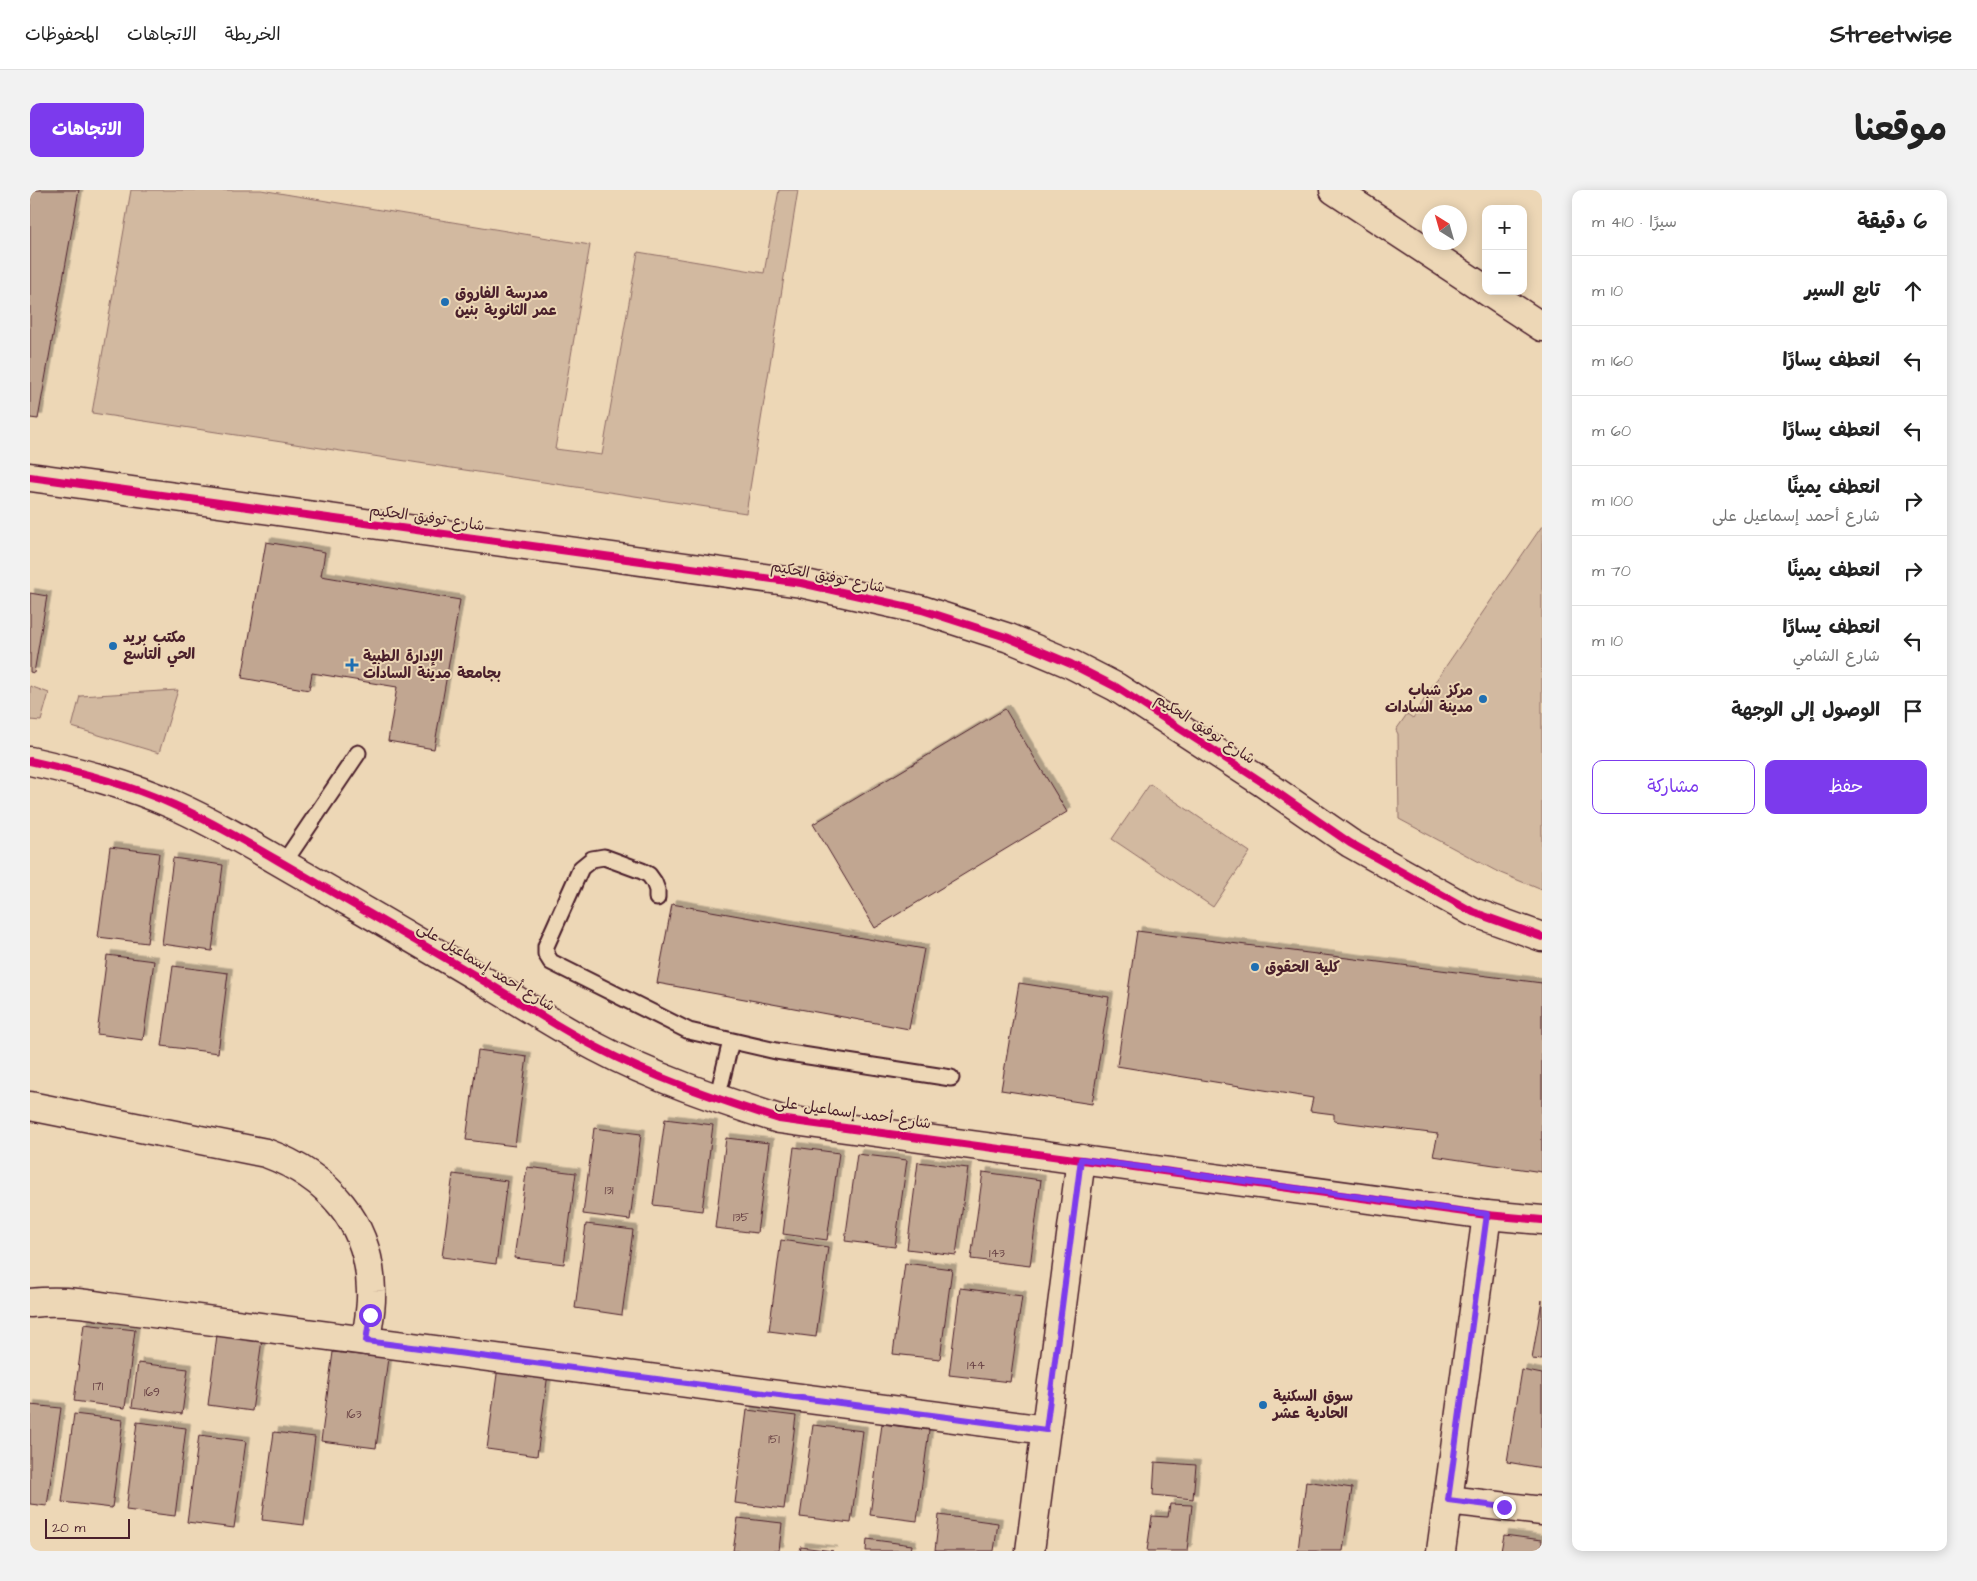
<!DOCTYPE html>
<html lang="ar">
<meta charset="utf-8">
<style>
:root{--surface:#fff;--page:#f2f2f2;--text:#222;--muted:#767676;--line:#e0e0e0;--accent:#7c3aed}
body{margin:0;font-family:"Architects Daughter","Playpen Sans Arabic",sans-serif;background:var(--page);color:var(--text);direction:rtl}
.controls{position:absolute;right:15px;top:15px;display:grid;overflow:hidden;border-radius:10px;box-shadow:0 2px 12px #0003}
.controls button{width:45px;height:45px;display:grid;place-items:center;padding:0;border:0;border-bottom:1px solid var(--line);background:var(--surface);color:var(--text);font:25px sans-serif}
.compass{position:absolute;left:1392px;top:15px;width:45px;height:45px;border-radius:50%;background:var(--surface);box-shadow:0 2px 12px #0003;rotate:323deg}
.scale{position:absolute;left:15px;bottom:12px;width:85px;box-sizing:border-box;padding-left:5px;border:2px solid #4a1f2b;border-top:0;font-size:14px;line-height:18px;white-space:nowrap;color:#4a1f2b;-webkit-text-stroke:4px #edd7b6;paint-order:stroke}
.stop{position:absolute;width:15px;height:15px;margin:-11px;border:4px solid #7c3aed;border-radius:50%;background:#fff}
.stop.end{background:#7c3aed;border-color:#fff;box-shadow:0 1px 5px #0008}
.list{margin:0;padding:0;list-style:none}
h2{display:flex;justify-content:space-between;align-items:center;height:65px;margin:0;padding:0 20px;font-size:21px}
h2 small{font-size:16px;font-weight:400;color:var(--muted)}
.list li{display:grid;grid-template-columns:32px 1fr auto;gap:15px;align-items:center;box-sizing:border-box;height:70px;padding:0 20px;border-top:1px solid var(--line)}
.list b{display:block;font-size:19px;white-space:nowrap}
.list p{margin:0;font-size:16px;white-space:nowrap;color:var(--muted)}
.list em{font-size:16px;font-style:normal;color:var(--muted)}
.actions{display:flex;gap:10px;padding:15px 20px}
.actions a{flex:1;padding:11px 0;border:1px solid var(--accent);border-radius:10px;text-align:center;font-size:18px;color:var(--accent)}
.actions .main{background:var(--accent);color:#fff}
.icon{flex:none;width:28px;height:28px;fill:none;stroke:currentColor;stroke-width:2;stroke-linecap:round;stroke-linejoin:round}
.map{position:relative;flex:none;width:1512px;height:1361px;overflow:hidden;direction:ltr;border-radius:10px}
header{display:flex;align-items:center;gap:30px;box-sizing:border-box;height:70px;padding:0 25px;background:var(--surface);border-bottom:1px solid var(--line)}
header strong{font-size:24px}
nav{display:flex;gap:28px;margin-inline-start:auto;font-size:18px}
.intro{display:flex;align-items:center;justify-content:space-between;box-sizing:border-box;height:120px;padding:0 30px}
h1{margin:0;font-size:35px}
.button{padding:12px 22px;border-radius:10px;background:var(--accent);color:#fff;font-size:18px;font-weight:700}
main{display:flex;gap:30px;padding:0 30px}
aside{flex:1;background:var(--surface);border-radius:10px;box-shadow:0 2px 12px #0003}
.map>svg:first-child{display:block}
.green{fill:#d2b9a0;stroke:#8e6c66}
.building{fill:#c1a691;stroke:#4a1f2b;filter:url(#shadow)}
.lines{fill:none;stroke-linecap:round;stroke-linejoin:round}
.lane-casing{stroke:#4a1f2b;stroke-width:19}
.street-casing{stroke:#4a1f2b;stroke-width:31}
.secondary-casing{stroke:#4a1f2b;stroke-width:31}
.lane{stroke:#edd7b6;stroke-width:15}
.street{stroke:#edd7b6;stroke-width:28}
.secondary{stroke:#edd7b6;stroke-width:28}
.cycleway-casing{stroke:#edd7b6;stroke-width:11}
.cycleway{stroke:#d6006c;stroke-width:8}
.route{stroke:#7c3aed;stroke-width:6}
.poi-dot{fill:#1f6fb2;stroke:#edd7b6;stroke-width:2}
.labels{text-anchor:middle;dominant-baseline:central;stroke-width:4;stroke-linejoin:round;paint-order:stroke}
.number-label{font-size:12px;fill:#684144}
.poi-label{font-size:15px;font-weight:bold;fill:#4a1f2b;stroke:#edd7b6;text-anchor:start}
.street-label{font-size:15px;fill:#4a1f2b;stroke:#edd7b6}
</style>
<header>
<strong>Streetwise</strong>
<nav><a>الخريطة</a><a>الاتجاهات</a><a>المحفوظات</a></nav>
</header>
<div class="intro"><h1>موقعنا</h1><a class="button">الاتجاهات</a></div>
<main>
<aside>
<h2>6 دقيقة<small>سيرًا · 410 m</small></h2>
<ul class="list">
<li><svg class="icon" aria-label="ahead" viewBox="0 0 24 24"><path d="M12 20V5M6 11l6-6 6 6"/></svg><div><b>تابع السير</b></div><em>10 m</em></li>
<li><svg class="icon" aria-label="left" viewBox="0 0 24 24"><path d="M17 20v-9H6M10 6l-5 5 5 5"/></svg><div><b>انعطف يسارًا</b></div><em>160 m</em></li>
<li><svg class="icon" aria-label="left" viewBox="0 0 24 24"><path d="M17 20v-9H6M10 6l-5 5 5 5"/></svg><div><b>انعطف يسارًا</b></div><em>60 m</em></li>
<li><svg class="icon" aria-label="right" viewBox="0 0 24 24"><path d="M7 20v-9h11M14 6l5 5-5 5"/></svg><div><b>انعطف يمينًا</b><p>شارع أحمد إسماعيل على</p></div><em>100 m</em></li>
<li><svg class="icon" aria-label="right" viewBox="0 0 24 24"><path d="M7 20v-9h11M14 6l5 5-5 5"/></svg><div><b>انعطف يمينًا</b></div><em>70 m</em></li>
<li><svg class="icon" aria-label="left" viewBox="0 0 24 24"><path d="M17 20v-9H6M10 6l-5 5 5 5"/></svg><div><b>انعطف يسارًا</b><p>شارع الشامي</p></div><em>10 m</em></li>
<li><svg class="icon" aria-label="arrive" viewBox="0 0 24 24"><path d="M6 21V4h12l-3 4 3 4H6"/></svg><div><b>الوصول إلى الوجهة</b></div></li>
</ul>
<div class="actions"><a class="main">حفظ</a><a>مشاركة</a></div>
</aside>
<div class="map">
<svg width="1512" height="1361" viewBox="0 0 1512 1361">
<defs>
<filter id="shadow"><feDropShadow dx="4.5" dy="-4.5" stdDeviation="0" flood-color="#0004"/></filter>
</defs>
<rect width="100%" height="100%" fill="#edd7b6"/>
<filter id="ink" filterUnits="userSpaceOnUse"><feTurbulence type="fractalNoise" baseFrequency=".02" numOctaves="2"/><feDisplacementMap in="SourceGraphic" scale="10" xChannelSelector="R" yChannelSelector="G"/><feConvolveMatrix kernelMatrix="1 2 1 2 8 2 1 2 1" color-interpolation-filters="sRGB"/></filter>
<g filter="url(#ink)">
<path class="green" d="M101,0h130l329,55 -35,204 47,6 36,-203 126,21 15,-83h19l-52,323 -654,-100z
M1512,336v364l-44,-18 -99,-53 -1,-85 -2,-4 11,-16 6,4 20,-33z
M0,496l19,7 -8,28 -11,-1z
M148,500l-19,63 -87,-26 8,-31z
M1120,594l100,68 -37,55 -101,-68z"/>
<path class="building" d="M0,0h49l-41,229 -8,-1z
M236,352l59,10 -4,24 139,24 -26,149 -46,-8 9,-54 -85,-14 -3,17 -67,-12z
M0,403l17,3 -13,77 -4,-1z
M975,519l62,103 -192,116 -62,-104z
M80,657l49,6 -12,90 -49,-6z
M143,668l50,7 -11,86 -50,-7z
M642,714l252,45 -15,80 -252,-46z
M1107,741l405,52v189l-109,-16 5,-22 -104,-13v-7l-24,-3 3,-13 -196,-32z
M77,765l47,6 -11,79 -46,-6z
M143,776l55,7 -10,80 -56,-7z
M989,793l90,14 -17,107 -91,-14z
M448,860l49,7 -12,89 -49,-6z
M635,929l48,6 -11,86 -49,-6z
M564,938l47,6 -11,86 -47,-6z
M696,948l43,5 -12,90 -42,-5z
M764,957l45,6 -12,87 -44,-6z
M827,964l50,6 -12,87 -50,-6z
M888,972l50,6 -12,87 -49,-6z
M497,977l49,6 -12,91 -50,-6z
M953,982l58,8 -11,86 -59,-7z
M423,984l54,7 -11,83 -54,-7z
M556,1034l47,6 -11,85 -47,-7z
M751,1050l47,7 -12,90 -47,-6z
M875,1073l47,6 -12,90 -47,-5z
M930,1098l62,8 -12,86 -61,-7z
M1512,1110v60l-10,-1z
M54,1134l51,6 -10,78 -51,-7z
M188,1137l45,6 -11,78 -44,-6z
M303,1162l55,6 -12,90 -55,-7z
M469,1169l50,7 -12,90 -50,-7z
M108,1173l50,6 -6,45 -50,-7z
M1492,1180l20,4v94l-35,-6z
M0,1215l31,3 -14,98 -17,-2z
M717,1220l49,6 -12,93 -49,-6z
M44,1224l49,6 -11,88 -50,-6z
M107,1232l49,6 -11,88 -49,-6z
M852,1234l47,6 -12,91 -47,-6z
M783,1235l50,6 -12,92 -51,-6z
M244,1242l41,5 -11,88 -42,-5z
M169,1245l47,6 -12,87 -47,-6z
M1125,1272l41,3 -3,34 -40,-4z
M1276,1291l46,7 -9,63h-45z
M1140,1314l22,1 -5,46h-40l5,-35 16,1z
M909,1325l59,8 -4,28h-59z
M708,1328l44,5 -3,28h-46z
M1474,1345l38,5v11h-41z
M837,1349l45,6 -1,6h-45z
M771,1357l32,4h-33z"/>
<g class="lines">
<g class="lane-casing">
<path id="lane" d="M253,674l75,-111
M627,708v-8l-3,-8 -5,-7 -7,-4 -38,-14 -12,2 -11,9 -35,78v8l5,8 138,69 87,20 175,27
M687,909l14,-58"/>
</g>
<g class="street-casing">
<path id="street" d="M0,287l771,106 121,27 87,28 62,26 45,23 146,95 88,61 123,69 69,25
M0,916l236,47c62,23 104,69 105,138 1,16 -3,33 -5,50
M0,1113c26,-3 51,-1 77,4l939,123
M1418,1310l94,11
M1000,1361l51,-392
M1411,1361l46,-336"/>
</g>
<g class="secondary-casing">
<path id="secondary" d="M1304,0l152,100
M1457,101l55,36
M0,571c49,11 98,23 144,44 45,20 87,46 129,70 60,35 121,70 181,106 38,22 73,46 112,66 58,31 121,52 183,72l708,96 55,5"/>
</g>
<use href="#lane" class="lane"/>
<use href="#street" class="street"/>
<use href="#secondary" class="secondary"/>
<g class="cycleway-casing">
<path id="cycleway" d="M0,287l771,106 121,27 87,28 62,26 45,23 146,95 88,61 123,69 69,25
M0,571c49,11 98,23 144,44 45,20 87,46 129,70 60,35 121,70 181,106 38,22 73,46 112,66 58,31 121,52 183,72l708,96 55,5"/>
</g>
<use href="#cycleway" class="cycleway"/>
</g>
</g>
<g class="lines" filter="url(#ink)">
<path class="route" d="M340,1125l-4,26 680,89 35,-271 406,55 -39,286 56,7"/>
</g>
<g class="poi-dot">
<circle cx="415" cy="112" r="5"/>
<circle cx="83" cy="456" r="5"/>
<path d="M319.5 467.5h5v5h5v5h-5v5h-5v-5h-5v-5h5z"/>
<circle cx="1453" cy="509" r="5"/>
<circle cx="1225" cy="777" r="5"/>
<circle cx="1233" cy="1215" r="5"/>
</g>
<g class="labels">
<g class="number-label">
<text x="579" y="1000">131</text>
<text x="711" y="1027">135</text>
<text x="967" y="1063">143</text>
<text x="946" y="1175">144</text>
<text x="68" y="1196">171</text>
<text x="122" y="1202">169</text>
<text x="324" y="1224">163</text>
<text x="744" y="1249">151</text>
</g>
<g class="poi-label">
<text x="425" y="103">مدرسة الفاروق<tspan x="425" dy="17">عمر الثانوية بنين</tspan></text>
<text x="93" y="447">مكتب بريد<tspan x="93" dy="17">الحي التاسع</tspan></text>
<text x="333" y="466">الإدارة الطبية<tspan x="333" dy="17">بجامعة مدينة السادات</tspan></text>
<text x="1443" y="500" text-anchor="end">مركز شباب<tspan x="1443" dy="17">مدينة السادات</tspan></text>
<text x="1235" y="777">كلية الحقوق</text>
<text x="1243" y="1206">سوق السكنية<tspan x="1243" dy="17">الحادية عشر</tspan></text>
</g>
<g class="street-label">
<text transform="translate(397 328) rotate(8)">شارع توفيق الحكيم</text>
<text transform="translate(798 387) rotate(11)">شارع توفيق الحكيم</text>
<text transform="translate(1175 539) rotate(33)">شارع توفيق الحكيم</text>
<text transform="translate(456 777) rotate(31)">شارع أحمد إسماعيل على</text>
<text transform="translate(823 923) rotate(8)">شارع أحمد إسماعيل على</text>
</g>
</g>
</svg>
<div class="controls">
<button>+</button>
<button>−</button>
</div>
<svg class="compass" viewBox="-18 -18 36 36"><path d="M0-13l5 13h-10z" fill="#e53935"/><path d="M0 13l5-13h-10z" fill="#767676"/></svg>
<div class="scale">20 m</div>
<div class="stop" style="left:340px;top:1125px"></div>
<div class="stop end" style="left:1474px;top:1317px"></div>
</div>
</main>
